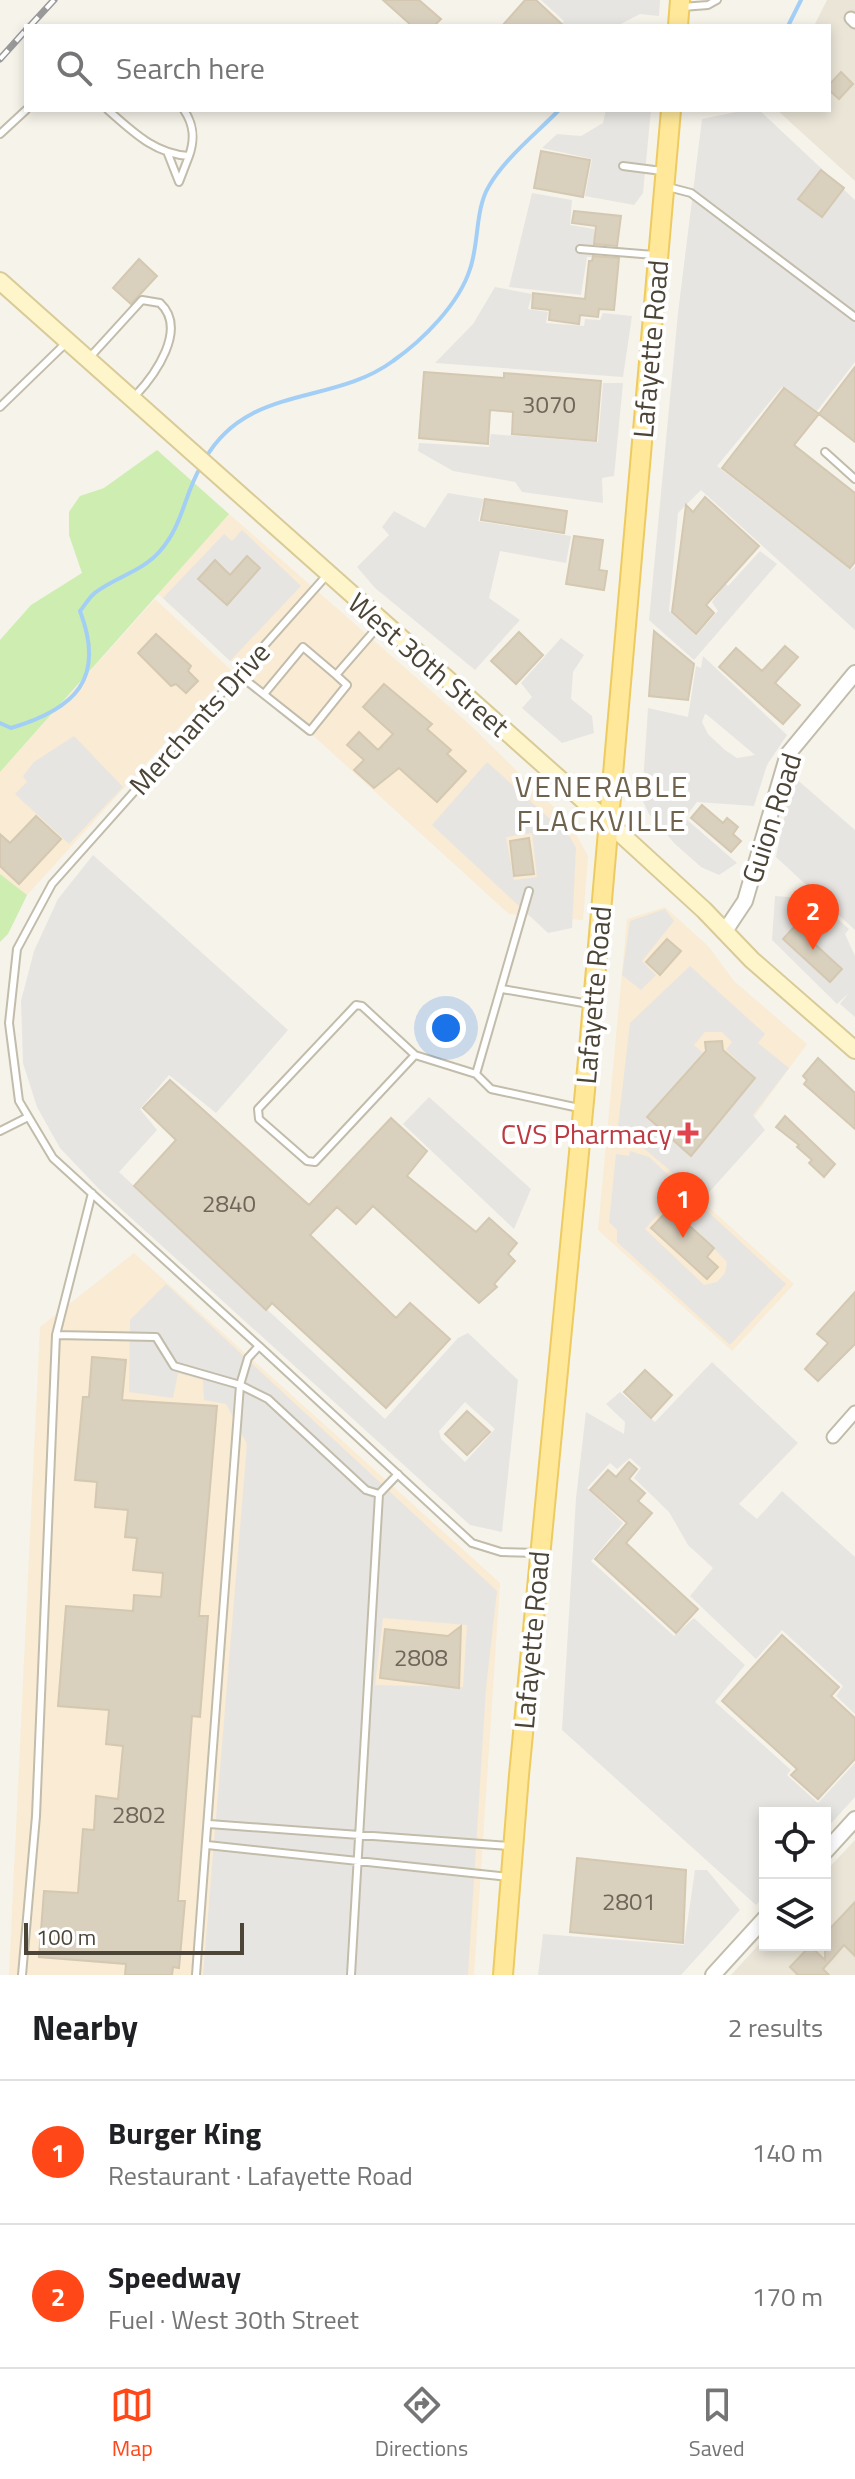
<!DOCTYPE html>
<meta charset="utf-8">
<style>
:root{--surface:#fff;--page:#f6f6f6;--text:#202124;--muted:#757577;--line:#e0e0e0;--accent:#ff4718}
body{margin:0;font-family:"Titillium Web",sans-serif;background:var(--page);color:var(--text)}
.controls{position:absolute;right:24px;bottom:24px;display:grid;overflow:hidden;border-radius:0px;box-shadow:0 4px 12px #0003}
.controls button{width:72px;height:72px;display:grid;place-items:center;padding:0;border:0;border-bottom:2px solid var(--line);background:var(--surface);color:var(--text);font:40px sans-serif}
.scale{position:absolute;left:24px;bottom:20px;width:220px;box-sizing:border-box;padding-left:8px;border:4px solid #4b4437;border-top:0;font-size:22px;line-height:28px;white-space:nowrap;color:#4b4437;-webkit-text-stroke:6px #fff;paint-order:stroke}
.you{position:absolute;left:446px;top:1028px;width:28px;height:28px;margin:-20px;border:6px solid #fff;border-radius:50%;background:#1a73e8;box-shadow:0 0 0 12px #1a73e833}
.badge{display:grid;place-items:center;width:52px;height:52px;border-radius:50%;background:var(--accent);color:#fff;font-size:26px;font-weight:700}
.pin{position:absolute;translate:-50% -66px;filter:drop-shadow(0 2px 4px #0008)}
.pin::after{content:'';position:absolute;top:42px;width:28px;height:24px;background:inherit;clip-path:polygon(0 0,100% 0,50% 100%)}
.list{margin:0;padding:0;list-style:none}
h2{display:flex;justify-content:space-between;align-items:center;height:104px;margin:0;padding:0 32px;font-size:34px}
h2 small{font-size:26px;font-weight:400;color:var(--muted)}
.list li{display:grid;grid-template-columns:52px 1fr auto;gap:24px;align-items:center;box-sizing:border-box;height:144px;padding:0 32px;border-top:2px solid var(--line)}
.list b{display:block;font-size:30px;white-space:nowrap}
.list p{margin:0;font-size:26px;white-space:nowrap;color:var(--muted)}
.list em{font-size:26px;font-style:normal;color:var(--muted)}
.icon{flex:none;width:44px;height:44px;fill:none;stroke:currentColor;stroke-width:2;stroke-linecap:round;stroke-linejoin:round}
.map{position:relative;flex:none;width:855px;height:1975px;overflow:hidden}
.search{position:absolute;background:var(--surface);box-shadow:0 4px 12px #0003;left:24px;right:24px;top:24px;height:88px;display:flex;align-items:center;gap:20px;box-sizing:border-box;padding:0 28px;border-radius:0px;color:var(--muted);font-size:30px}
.sheet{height:392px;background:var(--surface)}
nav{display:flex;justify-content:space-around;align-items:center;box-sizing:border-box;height:112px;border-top:2px solid var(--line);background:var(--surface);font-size:22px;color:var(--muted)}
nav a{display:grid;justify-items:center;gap:4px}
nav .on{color:var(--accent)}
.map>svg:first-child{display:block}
.residential{fill:#eae5d7}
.commercial{fill:#f9ebd4}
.green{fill:#ceedb0}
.parking{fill:#e7e5e1;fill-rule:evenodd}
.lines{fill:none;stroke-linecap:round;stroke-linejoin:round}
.stream{stroke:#a3cff6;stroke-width:4}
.building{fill:#d9d0be;stroke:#d4c8b1;stroke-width:2}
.service-casing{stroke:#c2bcab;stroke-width:10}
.minor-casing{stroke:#c2bcab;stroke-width:15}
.tertiary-casing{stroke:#c2bcab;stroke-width:18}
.secondary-casing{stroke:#d9cb97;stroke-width:20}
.primary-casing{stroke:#edcb61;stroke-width:22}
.service{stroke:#fff;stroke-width:6}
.minor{stroke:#fff;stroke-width:11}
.tertiary{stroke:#fff;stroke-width:14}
.secondary{stroke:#fff5cb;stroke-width:16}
.primary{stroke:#ffe89a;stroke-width:18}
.rail-casing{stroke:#999;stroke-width:7}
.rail{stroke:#fff;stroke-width:4;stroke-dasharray:12;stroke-linecap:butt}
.health-dot{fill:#e0444e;stroke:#fff;stroke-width:3}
.labels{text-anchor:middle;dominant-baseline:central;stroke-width:8;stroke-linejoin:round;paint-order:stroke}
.number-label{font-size:24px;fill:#6e6759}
.street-label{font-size:28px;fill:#4b4437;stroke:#fff}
.health-label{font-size:28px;fill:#be3a42;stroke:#fff;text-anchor:end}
.neighbourhood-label{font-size:30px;letter-spacing:2px;fill:#6f634d;stroke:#fff}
</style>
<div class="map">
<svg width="855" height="1975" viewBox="0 0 855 1975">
<rect width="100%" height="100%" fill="#f6f3ea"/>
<path class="residential" d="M827,0h28v181l-78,-71h52v-84h-15z
M855,1840v135h-124l34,-37v7h60v-73z"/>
<path class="commercial" d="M229,514l239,209 102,100 18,33 -5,64 -74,-6 -351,-320z
M155,599l76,71 -204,225 -27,-21v-102z
M665,907l44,40 25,34 73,63 -111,152 98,88 -62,67 -134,-121 29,-311z
M134,1253l366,330 -26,392h-465l31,-648z"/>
<path class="green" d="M157,450l72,64 -229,258v-132l31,-35 51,-32 -13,-38v-23l11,-16 24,-8z
M0,874l27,21 -19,39 -8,8z"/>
<path class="parking" d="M541,0h119l-1,16 -19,-2 -23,12h-57l4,-5z
M606,110h45l-8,83 -9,12 -49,-9 7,-37 -50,-11 15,-14 24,2 22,-13z
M746,110h13l96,90v162l-38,49 -35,-24 -65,79 134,104 4,-4v64l-154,-140 -23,23 -9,98 27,25 22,-25 -6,-9 8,-11 -12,-11 6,-7 14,13 32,-35 17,13 -83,96 -45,-40 29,-307 24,-194z
M532,193l40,7 -2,25 24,4 1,28h-8l-6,38 -72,-8z
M495,287l37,7 -4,15 20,3 -2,11 38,3 1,-7 15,1 3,-7 29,3 -9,61 -188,-14 38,-39z
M603,383h20l-9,93 -12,2 1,25 -81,-11 -7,-10 -62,-11 -35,-20 1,-8 70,4 2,-13 107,8z
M448,493l36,6 -6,22 93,15 -5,27 -66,-12 -11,47 31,22 -45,50 -100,-82 -18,-21 32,-32 -7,-8 12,-16 31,17z
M242,530l59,56 -71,75 -67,-63 61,-64 8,7zM247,556l13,12 -33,37 -29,-26 17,-18 15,14z
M561,638l23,17 -11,17 -2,27 21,17 2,17 -32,10 -40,-35 10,-11 -11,-14z
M703,656l84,79 -20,30 -13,41 -57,-4 -12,16 52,45 -18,12 -18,-8 -26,-23 -26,-30 -7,-15 6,-91 40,9 8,-51 5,2zM705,714h1l49,41 -18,3 -12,-8 -17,-16 -6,-12z
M74,736l49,51 -54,57 -54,-50 12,-12 -4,-6 11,-14z
M487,762l83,75 6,11 -4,80 -24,5 -116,-108zM532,833l5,44 -23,3 -8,-43z
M793,776l62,54v100l-79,-73z
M93,855l195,175 -72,83 -47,-38 -29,34 17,21 -38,42 266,247 73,-81 10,-5 50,47 -16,152 -32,-7 -372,-337 -38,-40 -23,-41 -14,-44 -2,-62 13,-50 24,-52zM465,1402l30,27 -30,33 -24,-23 -2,-8z
M775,896l40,3 34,30 -4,5 10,22v61l-15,-13 9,-11 -12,11 -65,-64zM795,926l47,43 -12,13 -47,-43z
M665,909l9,12 -32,40 14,14 -15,15 -19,-15 8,-54z
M690,966l75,68 -7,9 31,25 -36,47 12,15 -62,69 -85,-73 12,-103zM705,1032h17l10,10 -6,8 30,28 -66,78 -44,-39 57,-64 -9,-8z
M429,1097l102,92 -17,40 -111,-105z
M630,1151l19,6 137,127 -56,61 -113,-103v-12l-8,-8 7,-68 13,2zM669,1202l58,60 -2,11 -8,9 -13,3 -59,-56z
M166,1284l331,307 -11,97 -18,287h-265l44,-531 -21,-40 -22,-4 -1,-20 -25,-7 -5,25 -44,-6 1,-72zM383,1618l84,7 -4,62 -88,-2z
M712,1362l86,81 -59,61 18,15 25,-28 73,66v157l-19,-18 7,-10 -61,-56 -26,29 -66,-63 23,-28 -25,-23 -19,-33 -35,-34 7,-10 -11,-10 -13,11 -7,-6 -23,25 36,35 -32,38 83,75 20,-18 51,47 -30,37 76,68 -4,5 31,28 37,-40v34l-30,33v-17h-60v82l-9,10 -194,-175 14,-232 10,-86 38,22 1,-12 -19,-18 14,-12 35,30z
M695,1870h12l33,40 -59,65h-143l5,-41 141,11z"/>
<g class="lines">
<path class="stream" d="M788,26l13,-26
M205,459c43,-75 127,-53 188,-98 30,-21 66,-57 77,-92 9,-25 5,-60 19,-83 16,-28 48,-53 70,-76
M0,723l11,5c64,-19 95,-49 69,-117 5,-6 10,-15 16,-19 20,-15 47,-21 64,-41 23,-26 24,-56 41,-85"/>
</g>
<path class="building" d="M383,0h36l22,19 -7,7h-22z
M525,0h11l28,26h-62z
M841,72l12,12 -14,15 -10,-9v-5z
M541,151l49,9 -7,37 -49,-9z
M821,170l23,18 -22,29 -24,-18z
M574,211l47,5 -4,30 -23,-2 2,-18 -24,-3z
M593,256l26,2 -5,52 -15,-1 -1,8 -18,-2 -1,9 -30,-4 1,-10 -18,-2 1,-15 52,6 4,-38h3z
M139,259l18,17 -26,28 -18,-16z
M855,367v75l-36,-28z
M424,372l80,6v-5l97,8 -5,60 -84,-7 1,-22 -23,-2 -2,34 -69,-6z
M784,388l35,26 -25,31 61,48v69l-5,6 -128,-100z
M705,497l54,49 -53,59 8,8 -18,21 -24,-22 14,-107 7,7z
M485,499l82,12 -3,22 -83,-13z
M574,536l29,4 -4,30 8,1 -3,19 -38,-6z
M247,556l13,12 -33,37 -29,-26 17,-19 15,15z
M654,631l40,33 -6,36 -39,-4z
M519,632l24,23 -27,29 -25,-23z
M156,634l35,32 -3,5 10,10 -12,12 -10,-9 -5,2 -33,-33z
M785,646l13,11 -23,26 25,22 -17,19 -64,-57 17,-19 26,23z
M384,684l48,40 -5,5 24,21 -4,4 19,17 -29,31 -38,-34 -25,20 -20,-18 10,-10 -17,-15 12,-13 19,18 15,-16 -30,-27z
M702,805l21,18 4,-5 11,9 -5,7 8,7 -10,11 -40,-34z
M36,816l25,23 -42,45 -19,-18v-32l10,9z
M529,838l5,36 -20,2 -4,-35z
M795,926l47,43 -12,13 -47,-43z
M667,939l14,12 -21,24 -14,-13z
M722,1041l1,9 32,28 -64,78 -44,-39 59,-66 -1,-9z
M818,1058l37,35v36l-51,-45 3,-4 -4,-4z
M170,1080l139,125 82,-87 36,33 -20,25 69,56 13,-14 28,25 -9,11 7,7 -21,23 3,3 -18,16 -106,-97 -17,18 -19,-17 -27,28 86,83 14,-15 40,36 -64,69 -114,-105 -6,7 -132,-124 42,-46 -33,-32z
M785,1116l50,48 -11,13 -15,-14 3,-3 -15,-13 2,-2 -23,-18z
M670,1208l44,40 -7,9 11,10 -11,12 -56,-51z
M855,1292v52l-37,37 -13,-12 23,-26 -11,-9z
M92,1357l34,3 -4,40 95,6 -18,210h9l-8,101 -8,-1 -14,185h7l-6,67 -6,-1 -1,8h-47l1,-11 -87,-7 5,-66 34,2 5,-64 11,1 2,-34 22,3 5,-53 -17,-2 3,-34 -51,-4 8,-100 67,5 1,-16 27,2 2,-24 -30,-3 4,-32 -12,-1 3,-27 -33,-3 2,-25 -22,-2 8,-83h6z
M645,1370l27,25 -21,23 -27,-26z
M467,1411l23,21 -23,23 -22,-21z
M629,1462l8,7 -8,10 16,14 -7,8 14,12 -26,30 72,66 -22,24 -81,-74 32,-36 -37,-33 18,-20 8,7z
M461,1626l-2,62 -79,-10 5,-49 63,7z
M782,1635l57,52 -8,9 24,22v41l-37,40 -27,-24 6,-6 -75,-68z
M577,1858l109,12 -3,73 -113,-11z
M855,1902v54l-11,-11 -21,24 6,6h-31l-8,-8 20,-21 15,14v-26z"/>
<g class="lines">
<g class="service-casing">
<path id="service" d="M682,7l26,-2 9,-5
M108,110c25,22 47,44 81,46 6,-17 5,-31 -5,-46
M0,134l26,-24
M168,154l11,28 10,-26
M623,166l39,5
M668,187l23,6 164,124
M580,249l74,6
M90,357l52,-57 18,3c28,26 -5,72 -25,93
M0,407l66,-64
M825,452l30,27
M238,674l72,57 37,-46 -11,-10
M264,694l39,-47 33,28 46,-53
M529,891l-53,183 15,15 88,19
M502,989l87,15
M415,1055l-100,107 -8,-1 -48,-42 -1,-10 98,-104 6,1 53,49 61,19
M0,1131l26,-13
M56,1335l36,-142
M259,1346l-206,-188 -34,-57 -10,-78 8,-74 35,-65 275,-309
M398,1474l-19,20 -13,-4 -98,-91 -28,-14 8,-27 11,-12 213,197 29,9 38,1
M209,1824l300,22
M207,1845l302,32
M22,1975l14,-159 20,-481 100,2 18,29 66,19 -44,590
M351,1975l28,-481"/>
</g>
<g class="minor-casing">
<path id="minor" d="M851,18l4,4
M833,1437l22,-25"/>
</g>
<g class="tertiary-casing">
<path id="tertiary" d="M725,931l20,-30 43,-147 67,-81
M825,1852l30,-33
M713,1975l52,-57"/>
</g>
<g class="secondary-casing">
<path id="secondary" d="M0,281l609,542 95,87 48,50 103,90"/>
</g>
<g class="primary-casing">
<path id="primary" d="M678,26l2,-26
M503,1975l16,-200 70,-726 82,-939"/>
</g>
<use href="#service" class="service"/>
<use href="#minor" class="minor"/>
<use href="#tertiary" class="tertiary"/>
<use href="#secondary" class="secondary"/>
<use href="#primary" class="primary"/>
<g class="rail-casing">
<path id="rail" d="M30,26l24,-26
M0,59l26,-29"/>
</g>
<use href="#rail" class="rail"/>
</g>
<path class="health-dot" d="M684 1121h8v8h8v8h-8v8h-8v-8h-8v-8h8z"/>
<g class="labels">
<g class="number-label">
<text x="549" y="404">3070</text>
<text x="229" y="1203">2840</text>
<text x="421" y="1657">2808</text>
<text x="139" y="1814">2802</text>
<text x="629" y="1901">2801</text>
</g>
<g class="street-label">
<text transform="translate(650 349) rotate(-85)">Lafayette Road</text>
<text transform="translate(429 664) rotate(41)">West 30th Street</text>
<text transform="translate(199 718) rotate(-48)">Merchants Drive</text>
<text transform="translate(771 818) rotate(-72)">Guion Road</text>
<text transform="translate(593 995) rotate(-85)">Lafayette Road</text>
<text transform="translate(531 1640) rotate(-85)">Lafayette Road</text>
</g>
<g class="health-label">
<text x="672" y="1133">CVS Pharmacy</text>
</g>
<g class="neighbourhood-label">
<text x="602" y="786">VENERABLE<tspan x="602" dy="34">FLACKVILLE</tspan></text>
</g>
</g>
</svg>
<div class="controls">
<button><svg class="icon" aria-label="locate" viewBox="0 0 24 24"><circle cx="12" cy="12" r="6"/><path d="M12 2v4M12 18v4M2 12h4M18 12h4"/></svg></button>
<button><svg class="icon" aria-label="layers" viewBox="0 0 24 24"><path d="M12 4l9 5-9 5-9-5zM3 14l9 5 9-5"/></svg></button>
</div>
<div class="scale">100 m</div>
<div class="you"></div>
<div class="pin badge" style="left:683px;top:1238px">1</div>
<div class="pin badge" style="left:813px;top:950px">2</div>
<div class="search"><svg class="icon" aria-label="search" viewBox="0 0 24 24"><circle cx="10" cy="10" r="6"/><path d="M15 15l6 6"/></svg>Search here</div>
</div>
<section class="sheet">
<h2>Nearby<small>2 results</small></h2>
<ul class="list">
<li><span class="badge">1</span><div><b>Burger King</b><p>Restaurant · Lafayette Road</p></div><em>140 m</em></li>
<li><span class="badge">2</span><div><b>Speedway</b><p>Fuel · West 30th Street</p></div><em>170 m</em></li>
</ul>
</section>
<nav>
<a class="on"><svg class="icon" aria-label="map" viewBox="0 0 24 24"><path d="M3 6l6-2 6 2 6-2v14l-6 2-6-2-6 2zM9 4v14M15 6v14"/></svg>Map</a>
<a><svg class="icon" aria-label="directions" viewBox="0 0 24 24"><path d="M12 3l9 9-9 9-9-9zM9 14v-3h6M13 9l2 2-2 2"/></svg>Directions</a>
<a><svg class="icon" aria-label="saved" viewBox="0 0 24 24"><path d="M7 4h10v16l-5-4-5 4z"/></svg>Saved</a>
</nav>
